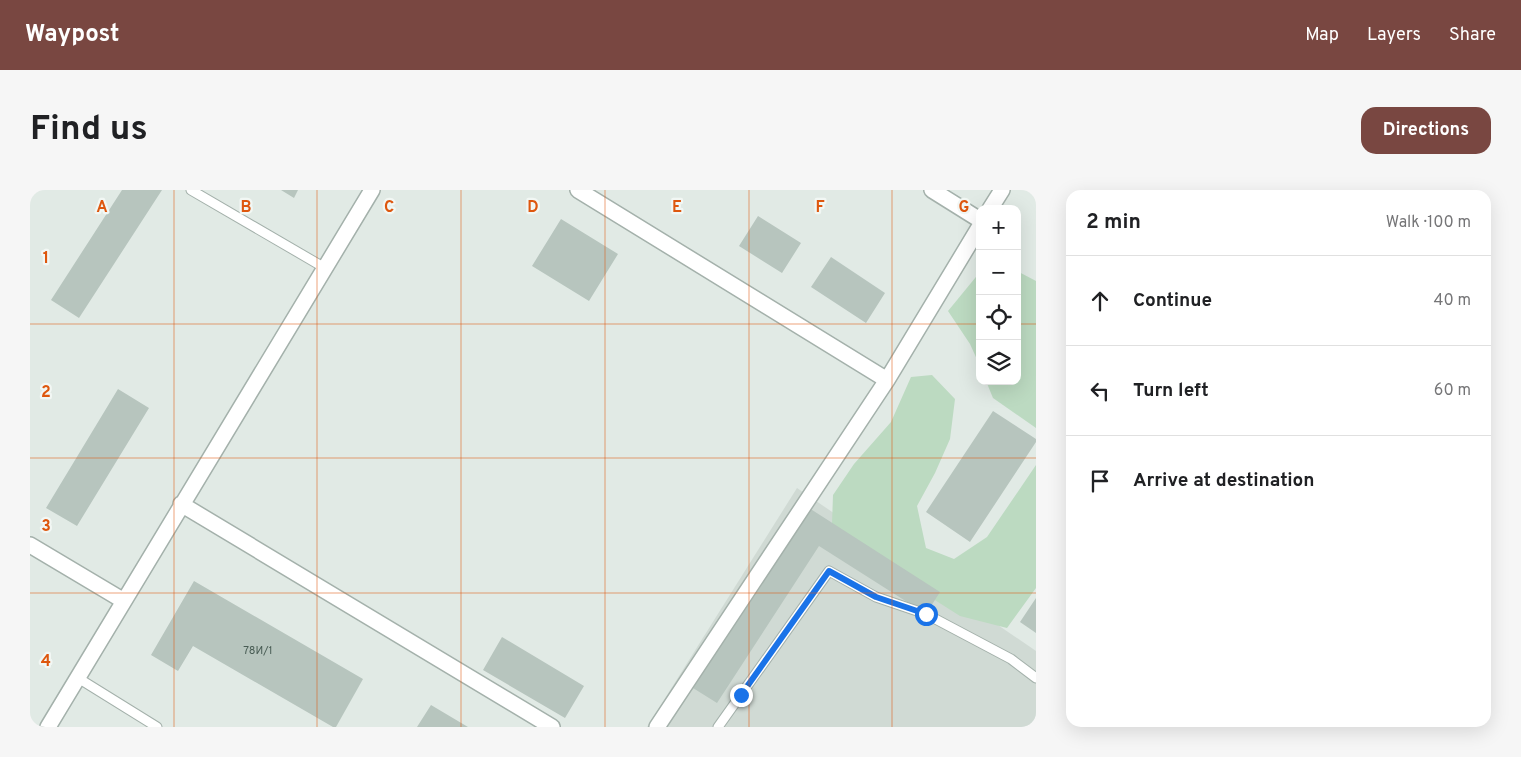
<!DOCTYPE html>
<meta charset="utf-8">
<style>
:root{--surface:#fff;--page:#f6f6f6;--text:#202124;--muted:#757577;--line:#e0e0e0;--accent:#794741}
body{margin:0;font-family:Overpass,sans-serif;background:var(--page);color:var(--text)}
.controls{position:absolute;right:15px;top:15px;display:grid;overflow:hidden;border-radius:10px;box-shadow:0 5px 20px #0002}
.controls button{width:45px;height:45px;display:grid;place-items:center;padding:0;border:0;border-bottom:1px solid var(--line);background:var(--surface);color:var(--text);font:25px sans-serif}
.stop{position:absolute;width:15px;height:15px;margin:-11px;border:4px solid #1a73e8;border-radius:50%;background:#fff}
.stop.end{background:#1a73e8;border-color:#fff;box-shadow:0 1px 5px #0008}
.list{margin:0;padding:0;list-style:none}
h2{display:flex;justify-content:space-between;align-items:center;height:65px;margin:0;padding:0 20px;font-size:21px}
h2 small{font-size:16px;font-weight:400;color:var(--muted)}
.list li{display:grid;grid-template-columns:32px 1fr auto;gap:15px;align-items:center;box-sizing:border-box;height:90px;padding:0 20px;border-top:1px solid var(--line)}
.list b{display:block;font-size:19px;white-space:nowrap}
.list em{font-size:16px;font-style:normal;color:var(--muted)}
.icon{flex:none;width:28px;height:28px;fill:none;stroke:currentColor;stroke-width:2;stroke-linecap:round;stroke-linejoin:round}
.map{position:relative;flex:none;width:1006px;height:537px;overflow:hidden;border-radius:15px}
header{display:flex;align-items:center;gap:30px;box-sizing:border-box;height:70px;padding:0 25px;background:var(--accent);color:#fff}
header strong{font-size:24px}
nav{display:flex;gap:28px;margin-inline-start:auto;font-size:18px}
.intro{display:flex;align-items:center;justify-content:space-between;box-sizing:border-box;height:120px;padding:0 30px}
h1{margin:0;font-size:35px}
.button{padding:12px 22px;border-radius:15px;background:var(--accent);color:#fff;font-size:18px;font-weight:700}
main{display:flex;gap:30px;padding:0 30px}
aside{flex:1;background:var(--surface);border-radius:15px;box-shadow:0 5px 20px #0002}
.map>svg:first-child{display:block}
.built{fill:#d0dad4}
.green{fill:#bcdac1}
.building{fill:#b7c5be}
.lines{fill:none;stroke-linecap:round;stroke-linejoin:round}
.service-casing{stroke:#a4b1ab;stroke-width:11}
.minor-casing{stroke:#a4b1ab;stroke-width:18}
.service{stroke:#fff;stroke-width:9}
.minor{stroke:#fff;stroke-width:15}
.route{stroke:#1a73e8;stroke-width:6}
.grid{fill:none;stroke:#de570e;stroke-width:1;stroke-opacity:0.55}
.labels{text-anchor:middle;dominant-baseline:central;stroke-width:4.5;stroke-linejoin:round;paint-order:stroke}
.number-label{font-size:11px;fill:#485c54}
.grid-label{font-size:16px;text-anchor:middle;font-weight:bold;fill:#de570e;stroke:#f2f7f4;stroke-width:4.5;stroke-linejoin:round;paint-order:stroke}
</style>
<header>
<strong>Waypost</strong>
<nav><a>Map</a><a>Layers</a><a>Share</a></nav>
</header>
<div class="intro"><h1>Find us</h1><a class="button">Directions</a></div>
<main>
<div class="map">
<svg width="1006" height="537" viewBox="0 0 1006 537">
<rect width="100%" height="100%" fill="#e1eae5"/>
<path class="built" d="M767,298l239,163v76h-389z"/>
<path class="green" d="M987,81l19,10v147l-43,-30 -7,-17h31z
M950,82v94l-10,-22 -22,-33z
M902,185l23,24 -5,40 -15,34 -18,33 9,42 28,11 33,-22 49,-72v123l-29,40 -47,-12 -82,-52 -46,-40 1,-29 21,-31 37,-42 20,-45z"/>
<path class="building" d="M92,0h40l-83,128 -28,-18z
M251,0h17l-4,8z
M728,26l43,27 -19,30 -43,-27z
M531,29l57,35 -29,47 -57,-35z
M801,67l54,36 -19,30 -55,-36z
M88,199l31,19 -72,118 -31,-18z
M963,221l43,28v3l-66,100 -44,-30z
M779,318l131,84 -14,22 -107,-68 -102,157 -24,-15z
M164,391l169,98 -27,48h-3l-140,-81 -15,25 -27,-16z
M1006,408v35l-16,-11z
M472,447l82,49 -19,32 -82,-48z
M401,515l37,22h-51z"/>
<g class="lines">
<g class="service-casing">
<path id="service" d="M161,0l134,78
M48,488l79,49
M688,537l111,-156 47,26 50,17 85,45 25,19"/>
</g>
<g class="minor-casing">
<path id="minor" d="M548,0l309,190
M902,0l48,30
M960,19l12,-19
M151,314l371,223
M0,355l94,56
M18,537l324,-537
M627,537l230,-347 93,-154"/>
</g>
<use href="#service" class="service"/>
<use href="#minor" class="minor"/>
</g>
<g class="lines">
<path class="route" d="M711,505l88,-124 47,26 50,17"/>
</g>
<path class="grid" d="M144,0v537M287,0v537M431,0v537M575,0v537M719,0v537M862,0v537M0,134h950M987,134h19M0,268h1006M0,403h1006"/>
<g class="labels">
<g class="number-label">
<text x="228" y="461">78И/1</text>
</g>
</g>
<g class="grid-label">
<text x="72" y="22">A</text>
<text x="216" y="22">B</text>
<text x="359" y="22">C</text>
<text x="503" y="22">D</text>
<text x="647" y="22">E</text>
<text x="790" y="22">F</text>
<text x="934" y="22">G</text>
<text x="16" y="73">1</text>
<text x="16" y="207">2</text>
<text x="16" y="341">3</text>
<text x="16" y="476">4</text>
</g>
</svg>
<div class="controls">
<button>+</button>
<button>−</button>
<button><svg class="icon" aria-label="locate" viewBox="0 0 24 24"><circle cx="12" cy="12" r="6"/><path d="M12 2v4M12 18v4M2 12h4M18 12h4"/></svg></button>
<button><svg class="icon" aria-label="layers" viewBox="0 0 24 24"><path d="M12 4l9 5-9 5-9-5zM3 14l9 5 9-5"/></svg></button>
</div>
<div class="stop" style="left:896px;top:424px"></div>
<div class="stop end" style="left:711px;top:505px"></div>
</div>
<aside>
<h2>2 min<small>Walk · 100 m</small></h2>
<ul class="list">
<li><svg class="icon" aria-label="ahead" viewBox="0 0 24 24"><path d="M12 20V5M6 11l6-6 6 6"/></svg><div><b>Continue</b></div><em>40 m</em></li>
<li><svg class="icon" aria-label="left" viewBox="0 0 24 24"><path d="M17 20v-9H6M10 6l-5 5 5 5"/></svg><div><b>Turn left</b></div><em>60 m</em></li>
<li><svg class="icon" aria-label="arrive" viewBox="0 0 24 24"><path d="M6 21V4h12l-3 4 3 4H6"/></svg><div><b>Arrive at destination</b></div></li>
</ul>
</aside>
</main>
